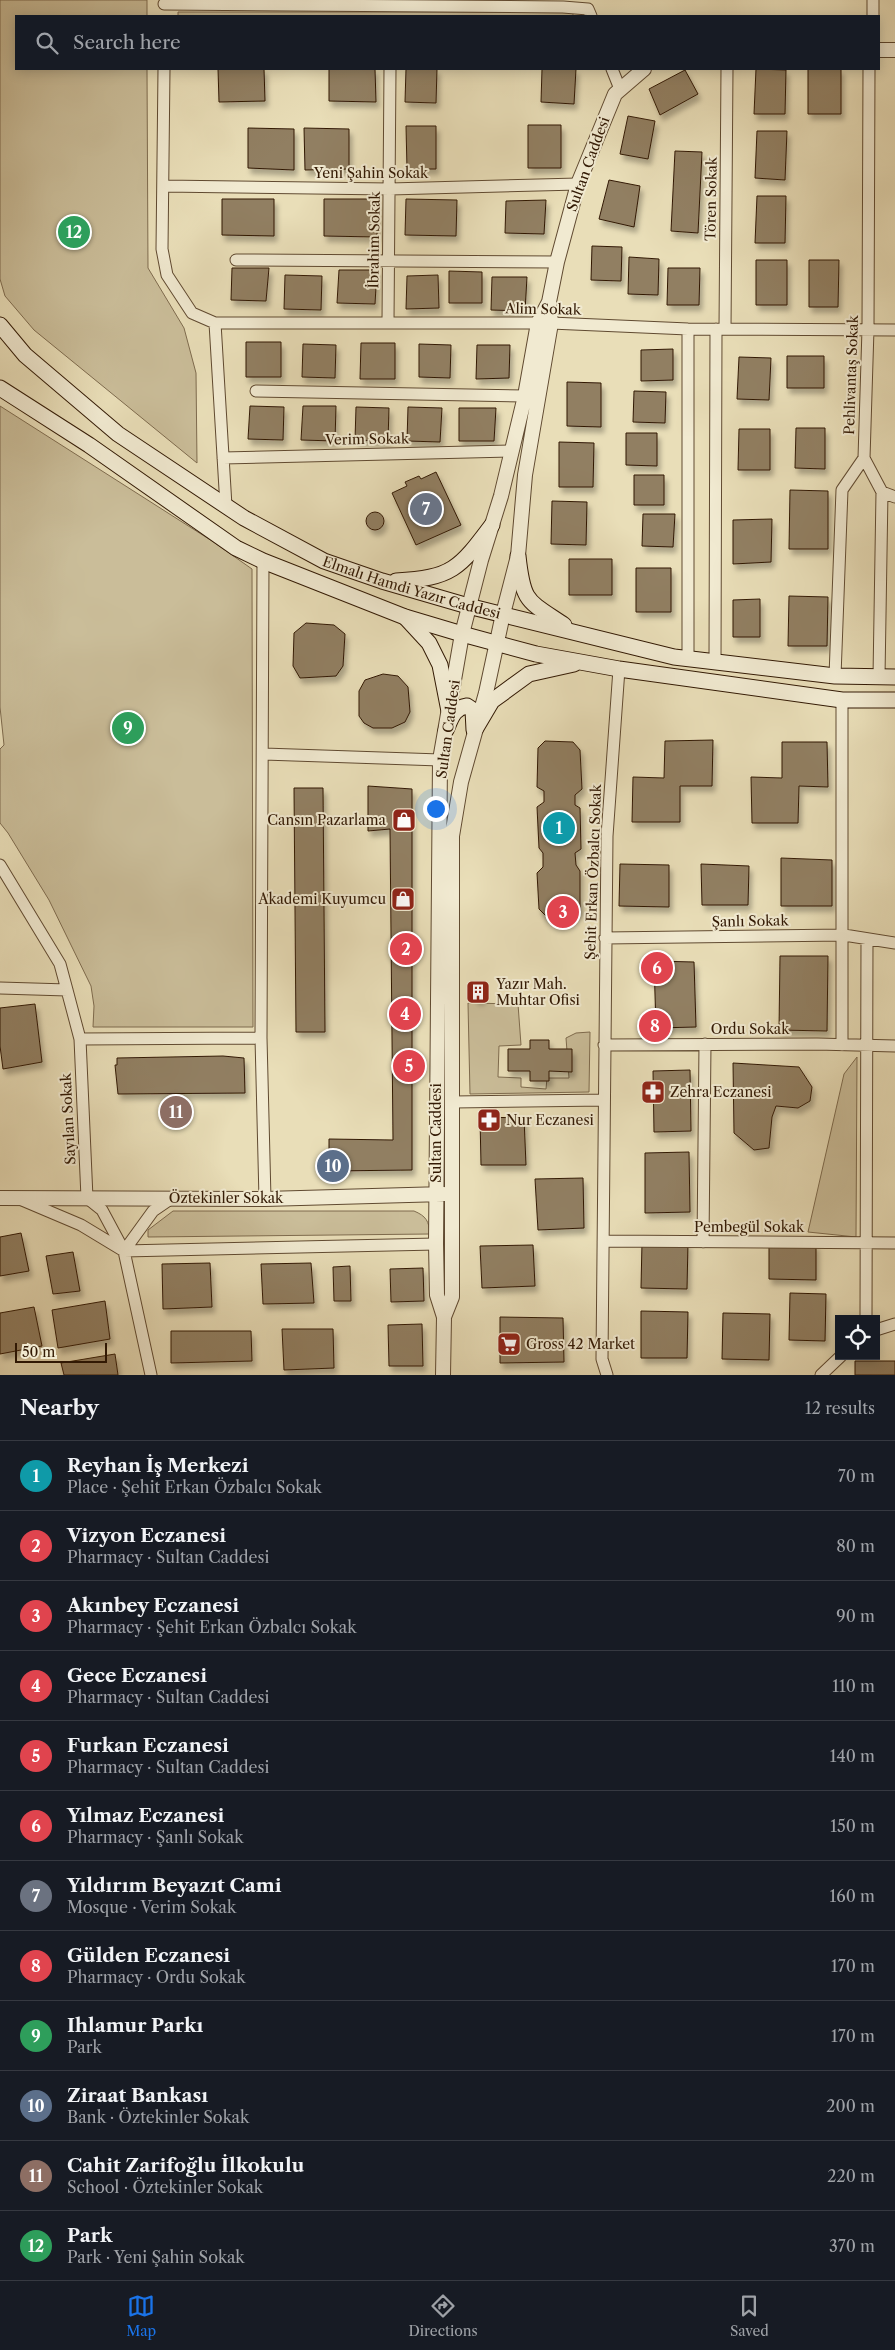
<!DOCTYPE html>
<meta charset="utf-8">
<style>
:root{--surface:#171b24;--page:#20242c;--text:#f1f3f6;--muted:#9ea1a6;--line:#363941;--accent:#1a73e8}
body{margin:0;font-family:"Libre Caslon Text",serif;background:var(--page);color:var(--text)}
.controls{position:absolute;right:15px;bottom:15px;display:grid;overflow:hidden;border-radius:0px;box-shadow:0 2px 12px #0003}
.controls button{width:45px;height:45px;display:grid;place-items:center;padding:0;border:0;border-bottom:1px solid var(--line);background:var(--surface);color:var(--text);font:25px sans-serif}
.scale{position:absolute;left:15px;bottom:12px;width:92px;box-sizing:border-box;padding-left:5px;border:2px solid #321904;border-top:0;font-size:14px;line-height:18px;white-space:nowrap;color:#321904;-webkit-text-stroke:4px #f1ead1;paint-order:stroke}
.you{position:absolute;left:435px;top:808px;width:18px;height:18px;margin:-12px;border:4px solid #fff;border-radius:50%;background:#1a73e8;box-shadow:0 0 0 8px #1a73e833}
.badge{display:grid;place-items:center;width:32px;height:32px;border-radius:50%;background:var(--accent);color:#fff;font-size:16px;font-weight:700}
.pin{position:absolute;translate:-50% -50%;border:2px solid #fff;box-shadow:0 1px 5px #0006}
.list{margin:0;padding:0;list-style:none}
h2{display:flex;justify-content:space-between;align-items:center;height:65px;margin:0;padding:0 20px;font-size:21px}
h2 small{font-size:16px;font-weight:400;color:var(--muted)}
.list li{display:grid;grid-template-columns:32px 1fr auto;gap:15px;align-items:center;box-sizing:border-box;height:70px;padding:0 20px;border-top:1px solid var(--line)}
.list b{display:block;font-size:19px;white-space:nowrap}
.list p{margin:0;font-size:16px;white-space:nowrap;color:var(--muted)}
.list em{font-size:16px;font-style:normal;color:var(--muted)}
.icon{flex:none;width:28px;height:28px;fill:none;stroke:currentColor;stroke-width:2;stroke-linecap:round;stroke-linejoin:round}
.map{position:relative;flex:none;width:895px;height:1375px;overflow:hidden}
.search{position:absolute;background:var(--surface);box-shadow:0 2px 12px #0003;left:15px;right:15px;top:15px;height:55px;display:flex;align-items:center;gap:12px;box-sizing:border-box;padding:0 18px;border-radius:0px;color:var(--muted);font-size:19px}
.sheet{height:905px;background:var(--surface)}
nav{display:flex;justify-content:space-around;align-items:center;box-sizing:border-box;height:70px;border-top:1px solid var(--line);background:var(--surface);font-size:14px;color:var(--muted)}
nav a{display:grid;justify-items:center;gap:2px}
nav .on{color:var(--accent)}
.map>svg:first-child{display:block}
.green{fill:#cabd99;stroke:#7e6b4e}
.building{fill:#917f62;stroke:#321904;filter:url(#shadow)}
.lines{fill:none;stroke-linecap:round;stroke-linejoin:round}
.minor-casing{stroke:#604a31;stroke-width:13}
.tertiary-casing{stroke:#604a31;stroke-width:16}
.secondary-casing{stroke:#321904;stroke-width:17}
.minor{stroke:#f1ead1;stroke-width:11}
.tertiary{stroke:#f1ead1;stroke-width:14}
.secondary{stroke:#f1ead1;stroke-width:15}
.labels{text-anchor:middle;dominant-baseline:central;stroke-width:4;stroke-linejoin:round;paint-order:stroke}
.street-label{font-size:14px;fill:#321904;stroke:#f1ead1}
.poi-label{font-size:14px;fill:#321904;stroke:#f1ead1;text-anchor:start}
</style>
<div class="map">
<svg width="895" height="1375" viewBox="0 0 895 1375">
<defs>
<filter id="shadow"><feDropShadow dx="3" dy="5.5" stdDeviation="2.5" flood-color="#0004"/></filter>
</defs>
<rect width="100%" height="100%" fill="#e9deb8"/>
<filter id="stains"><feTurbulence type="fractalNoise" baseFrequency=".004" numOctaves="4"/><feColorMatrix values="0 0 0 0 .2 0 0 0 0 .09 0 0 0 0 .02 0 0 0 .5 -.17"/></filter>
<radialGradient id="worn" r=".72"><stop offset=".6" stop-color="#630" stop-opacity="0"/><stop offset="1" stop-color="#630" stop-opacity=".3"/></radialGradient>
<path class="green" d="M0,0h147v16h-131v53h131l1,199 36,60 12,45 1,90 -163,-133 -29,-34 -5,-17z
M178,12h395v4h-395z
M0,406l212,135 40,28 1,458h-160l1,-21 -3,-20 -42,-86 -41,-67 -8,-10v-74l4,-4 -4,-38z
M468,1003l50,1 3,41 -22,1 -1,31 23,1v9l25,2 1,-11h22l-3,-40 10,-5 14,-1 -1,60 -119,2z
M857,1057l-1,180 -48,-5 36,-158z
M173,1211h241c12,5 15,10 16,23l-282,3v-7z"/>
<path class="building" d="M218,69h46l1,32 -46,1z
M329,69h46l1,33 -47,-1z
M406,69h31l-1,34 -31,-1z
M542,69h34l-2,35 -33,-2z
M756,69l30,1 -1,44h-31z
M808,69h33v45h-33z
M685,70l13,24 -38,21 -11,-26z
M628,116l27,5 -7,38 -28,-5z
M528,125h33v43h-33z
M406,126h30v43h-29z
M248,128l46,1v41l-46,-2z
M304,128l45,1v40l-44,1z
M757,131h30l-2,49 -30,-2z
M675,151l27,1 -4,81 -27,-2z
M609,180l31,6 -6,41 -35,-8z
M757,196h29l-1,47h-30z
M222,199h52v37l-52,-1z
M324,199h53v38l-53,-1z
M406,199l51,1 -1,36 -51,-1z
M546,200l-2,34 -39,-1 1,-32z
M592,246l30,1 -1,34 -30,-1z
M629,257l30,2 -1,36 -30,-1z
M756,260h31v45h-31z
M809,260h30l-1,47h-29z
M232,268h37l-3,33 -35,-1z
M668,268h32l-1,37h-32z
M339,270h38l-2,34 -38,-1z
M449,271l33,1v31h-33z
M285,275l37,1 -1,34 -37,-1z
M438,275l1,33 -33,1 1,-33z
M492,277h35l-2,34 -34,-1z
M246,342h35v35h-35z
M361,343h34v36h-35z
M303,344l33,1 -1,33 -33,-1z
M419,344l32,1 -1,33 -31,-1z
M477,345h33l-1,33 -33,1z
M673,349v31l-32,1v-31z
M787,356h37v32h-37z
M739,357l32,1 -2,42 -32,-1z
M567,382l34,1v44l-34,-1z
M634,391l32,1 -1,31 -32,-1z
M250,406l34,1 -1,33 -35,-1z
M303,406h33l-1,35 -34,-1z
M356,407l33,1 -1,33 -33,-1z
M408,407l34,1 -2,34 -33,-1z
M459,408h37l-2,33h-35z
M796,428h29v41l-30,-1z
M739,429h31v41h-32z
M626,433h31v33l-31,-1z
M559,442l35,1 -1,44h-34z
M436,472l25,53 -45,20 -24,-52 15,-7 -2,-4 14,-6 2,3z
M634,475h30v30h-30z
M790,490l38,1v58h-39z
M552,501l35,1 -1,43 -35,-1z
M366 521a9 9 0 1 1 18 0a9 9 0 1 1-18 0Z
M643,514h32l-2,33 -31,-1z
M772,519l-1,43 -38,2v-44z
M569,559h43v36h-43z
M636,568h35v44h-35z
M789,596l39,1 -1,49h-39z
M760,599v38h-27v-37z
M306,623l28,2 11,9 -2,32 -7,10 -36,2 -7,-12 1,-33z
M383,674l15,2 10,11 2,25 -5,10 -13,6h-19l-9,-5 -5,-7v-25l6,-11z
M713,740l-1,46h-32v36h-48l1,-45 31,1 1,-37z
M545,741l28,1 7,8 2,39 -7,6v10l5,3 1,41 -6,4 1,12 4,6v40l-8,4 -26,1 -7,-7 -2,-36 6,-6v-14l-4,-5 -2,-41 7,-5v-11l-7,-4 1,-39z
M782,742h45l1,45 -29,-1 -1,37h-46l-1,-46 31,1z
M368,786l44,3v381l-83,1v-32l64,1 -3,-311 -22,2z
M294,788h29l2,244h-29z
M781,858l51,2v46h-51z
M620,864l49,1v42l-50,-1z
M701,864l48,2 -1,39h-46z
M780,956h48l-1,75 -48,-1z
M654,961l40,1 2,65 -40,1z
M474,985h7l1,14h-7z
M35,1004l7,58 -39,7 -3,-23v-38z
M530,1040h19v9h23v23l-23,-1v10h-19v-10h-22v-22h22z
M223,1056l21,2 1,35 -127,1 -3,-29h2v-7z
M733,1063l66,4 13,20 -2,14 -12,7 -22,-2 -4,11 -3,31 -15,2 -20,-17z
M690,1070l1,61 -37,1 -1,-61z
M480,1117l44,1 2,47h-45z
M689,1152l1,60 -45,1v-60z
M583,1178l1,50 -46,2 -3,-51z
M21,1233l8,38 -29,5v-39z
M642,1242l46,1 -1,46 -46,-1z
M769,1244h47v36l-47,-1z
M533,1245l2,41 -53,2 -2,-42z
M73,1252l7,39 -27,3 -7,-38z
M210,1263l2,44 -49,2 -1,-45z
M311,1263l3,40 -51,1 -2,-40z
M350,1266l1,35h-17l-1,-34z
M423,1268l1,33 -33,1 -1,-33z
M790,1293l36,1 -1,47 -36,-1z
M105,1301l5,38 -52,9 -6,-38z
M34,1307l8,39 -42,8v-41z
M641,1311l47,1 -1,46h-46z
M723,1313l47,1 -1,46 -47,-1z
M500,1317l63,1 1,44 -64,1z
M422,1324l1,42h-34l-1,-41z
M282,1329h51l1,39 -50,2z
M171,1331h80l1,30 -81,2z
M115,1354l3,21h-54l-3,-12z
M855,1361h40v14h-40z"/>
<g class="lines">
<g class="minor-casing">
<path id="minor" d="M873,0v16
M164,4l399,3 25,2 3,7
M164,69l-2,180 5,26 25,38 23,10h336l137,6 207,1
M612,69l8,20
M869,69l-1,260 -4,129 18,34 -3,185
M164,186l226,3 188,-5
M236,260l321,2
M388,322l2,-253
M215,323l11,183
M725,329l2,-260
M256,391l269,5
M223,458l289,-7
M882,492l13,5
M263,561l-2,477 4,161
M688,659v-330
M715,663l1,-334
M835,676l7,-186 22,-32
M842,700v345
M264,754l176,6
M0,865l60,99 7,26 13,49 7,159 15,12 22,41 27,124
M605,938l239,-3 51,8
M0,988l67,2
M80,1039l181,-1
M604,1045l213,-1 78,2
M453,1102l151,-2
M22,1200l59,25 43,26 29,-40 19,-13
M603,1241l292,2
M703,1242l2,-198
M124,1251l312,-7
M866,1319l1,-380
M876,1330l19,-6
M607,1375l-5,-16 5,-523 12,-167
M821,1375l20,-19"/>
</g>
<g class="tertiary-casing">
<path id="tertiary" d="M879,50h16
M0,1198l265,1 179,-5
M444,1317l-7,-22 -1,-51 4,-484 22,-126 19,-74 20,-64 24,-100 13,-73 11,-21 8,-40 21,-78 37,-90 29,-25
M443,1375l1,-58 8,-20v-461l9,-54 25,-89 17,-79 15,-58 7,-81 26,-152 -2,-20"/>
</g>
<g class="secondary-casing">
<g id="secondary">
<path id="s1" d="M0,325l25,30 93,79 126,84 80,43 58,20 86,25 206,51 161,19 60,1"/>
<path d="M0,388l89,57 147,103 27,13 142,56 57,17 74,20 83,15 223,31h53"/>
<path d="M518,556c5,47 9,44 46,69"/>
<path d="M396,581c56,-3 63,-12 96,-56"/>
<path d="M405,617l24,26 11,22 9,46"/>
<path d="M476,728l16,-27 37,-27 45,-10"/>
<path d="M446,730c5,-11 7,-22 21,-24l6,4 1,20"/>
</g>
</g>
<use href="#minor" class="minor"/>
<use href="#tertiary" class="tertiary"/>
<use href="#secondary" class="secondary"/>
</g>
<defs>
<g id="shop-square" transform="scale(1.25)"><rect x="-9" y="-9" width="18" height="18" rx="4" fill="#8f2418" stroke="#f1ead1"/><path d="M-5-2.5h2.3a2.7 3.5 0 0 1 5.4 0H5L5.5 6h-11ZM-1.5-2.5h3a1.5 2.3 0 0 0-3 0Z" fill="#fff"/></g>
<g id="building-square" transform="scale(1.25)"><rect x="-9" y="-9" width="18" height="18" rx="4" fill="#8f2418" stroke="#f1ead1"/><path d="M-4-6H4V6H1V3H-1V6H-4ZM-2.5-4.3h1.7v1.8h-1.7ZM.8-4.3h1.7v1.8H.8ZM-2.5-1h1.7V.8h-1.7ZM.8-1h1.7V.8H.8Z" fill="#fff"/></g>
<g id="pharmacy-square" transform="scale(1.25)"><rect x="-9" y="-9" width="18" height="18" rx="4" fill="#8f2418" stroke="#f1ead1"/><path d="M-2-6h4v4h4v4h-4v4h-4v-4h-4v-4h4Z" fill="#fff"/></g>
<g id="supermarket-square" transform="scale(1.25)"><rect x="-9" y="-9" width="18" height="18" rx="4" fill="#8f2418" stroke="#f1ead1"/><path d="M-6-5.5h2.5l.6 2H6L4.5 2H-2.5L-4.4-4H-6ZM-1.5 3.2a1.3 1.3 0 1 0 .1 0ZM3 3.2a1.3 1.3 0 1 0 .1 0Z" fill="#fff"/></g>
</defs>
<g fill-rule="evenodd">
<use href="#shop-square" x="404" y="820"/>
<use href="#shop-square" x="403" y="899"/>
<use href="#building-square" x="478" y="992"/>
<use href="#pharmacy-square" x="653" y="1092"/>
<use href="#pharmacy-square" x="489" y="1120"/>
<use href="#supermarket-square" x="509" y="1344"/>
</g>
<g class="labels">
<g class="street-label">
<text transform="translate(588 164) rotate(-70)">Sultan Caddesi</text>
<text x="371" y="173">Yeni Şahin Sokak</text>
<text transform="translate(711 199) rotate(-89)">Tören Sokak</text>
<text transform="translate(374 240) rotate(-89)">İbrahim Sokak</text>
<text transform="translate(543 309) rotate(1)">Alim Sokak</text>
<text transform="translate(851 375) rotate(-88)">Pehlivantaş Sokak</text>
<text transform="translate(367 439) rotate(-1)">Verim Sokak</text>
<text stroke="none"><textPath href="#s1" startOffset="495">Elmalı Hamdi Yazır Caddesi</textPath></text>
<text transform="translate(448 729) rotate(-82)">Sultan Caddesi</text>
<text transform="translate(593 872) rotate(-88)">Şehit Erkan Özbalcı Sokak</text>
<text transform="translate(750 921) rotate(-1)">Şanlı Sokak</text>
<text x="750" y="1029">Ordu Sokak</text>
<text transform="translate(68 1119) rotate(-93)">Sayılan Sokak</text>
<text transform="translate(436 1133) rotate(-90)">Sultan Caddesi</text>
<text x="226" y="1198">Öztekinler Sokak</text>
<text x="749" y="1227">Pembegül Sokak</text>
</g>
<g class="poi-label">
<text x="386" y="820" text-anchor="end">Cansın Pazarlama</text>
<text x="386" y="899" text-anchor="end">Akademi Kuyumcu</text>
<text x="496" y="984">Yazır Mah.<tspan x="496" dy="16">Muhtar Ofisi</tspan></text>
<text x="670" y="1092">Zehra Eczanesi</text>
<text x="506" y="1120">Nur Eczanesi</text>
<text x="526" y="1344">Gross 42 Market</text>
</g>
</g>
<rect width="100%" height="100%" filter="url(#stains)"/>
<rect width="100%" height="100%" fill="url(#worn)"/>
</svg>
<div class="controls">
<button><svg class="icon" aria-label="locate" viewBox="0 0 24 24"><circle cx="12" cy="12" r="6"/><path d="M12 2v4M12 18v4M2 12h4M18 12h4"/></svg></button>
</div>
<div class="scale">50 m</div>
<div class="you"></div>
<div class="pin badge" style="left:559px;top:828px;background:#0f9aa8">1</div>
<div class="pin badge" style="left:406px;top:949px;background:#e0444e">2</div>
<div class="pin badge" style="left:563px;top:912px;background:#e0444e">3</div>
<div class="pin badge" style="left:405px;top:1014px;background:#e0444e">4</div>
<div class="pin badge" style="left:409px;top:1066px;background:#e0444e">5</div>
<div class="pin badge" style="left:657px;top:968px;background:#e0444e">6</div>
<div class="pin badge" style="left:426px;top:509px;background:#6b7280">7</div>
<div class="pin badge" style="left:655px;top:1026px;background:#e0444e">8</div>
<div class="pin badge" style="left:128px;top:728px;background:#2e9e5b">9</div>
<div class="pin badge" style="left:333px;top:1166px;background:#5c6f8a">10</div>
<div class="pin badge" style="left:176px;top:1112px;background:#8d6e63">11</div>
<div class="pin badge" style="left:74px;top:232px;background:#2e9e5b">12</div>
<div class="search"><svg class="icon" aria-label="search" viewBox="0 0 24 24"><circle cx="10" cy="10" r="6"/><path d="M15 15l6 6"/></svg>Search here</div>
</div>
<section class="sheet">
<h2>Nearby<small>12 results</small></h2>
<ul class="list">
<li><span class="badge" style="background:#0f9aa8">1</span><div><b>Reyhan İş Merkezi</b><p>Place · Şehit Erkan Özbalcı Sokak</p></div><em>70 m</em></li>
<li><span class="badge" style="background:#e0444e">2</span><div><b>Vizyon Eczanesi</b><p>Pharmacy · Sultan Caddesi</p></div><em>80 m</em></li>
<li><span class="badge" style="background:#e0444e">3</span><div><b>Akınbey Eczanesi</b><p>Pharmacy · Şehit Erkan Özbalcı Sokak</p></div><em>90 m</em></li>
<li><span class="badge" style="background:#e0444e">4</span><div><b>Gece Eczanesi</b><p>Pharmacy · Sultan Caddesi</p></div><em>110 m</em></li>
<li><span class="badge" style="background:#e0444e">5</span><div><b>Furkan Eczanesi</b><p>Pharmacy · Sultan Caddesi</p></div><em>140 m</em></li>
<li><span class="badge" style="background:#e0444e">6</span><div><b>Yılmaz Eczanesi</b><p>Pharmacy · Şanlı Sokak</p></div><em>150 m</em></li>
<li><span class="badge" style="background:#6b7280">7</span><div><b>Yıldırım Beyazıt Cami</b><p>Mosque · Verim Sokak</p></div><em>160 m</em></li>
<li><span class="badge" style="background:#e0444e">8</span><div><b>Gülden Eczanesi</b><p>Pharmacy · Ordu Sokak</p></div><em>170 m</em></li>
<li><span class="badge" style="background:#2e9e5b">9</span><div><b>Ihlamur Parkı</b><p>Park</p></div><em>170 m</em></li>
<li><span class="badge" style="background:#5c6f8a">10</span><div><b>Ziraat Bankası</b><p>Bank · Öztekinler Sokak</p></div><em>200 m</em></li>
<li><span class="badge" style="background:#8d6e63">11</span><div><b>Cahit Zarifoğlu İlkokulu</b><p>School · Öztekinler Sokak</p></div><em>220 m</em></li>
<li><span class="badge" style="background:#2e9e5b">12</span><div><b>Park</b><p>Park · Yeni Şahin Sokak</p></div><em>370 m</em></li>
</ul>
</section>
<nav>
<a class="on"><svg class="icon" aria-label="map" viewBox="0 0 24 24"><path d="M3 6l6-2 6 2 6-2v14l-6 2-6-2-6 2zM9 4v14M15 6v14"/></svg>Map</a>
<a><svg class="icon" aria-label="directions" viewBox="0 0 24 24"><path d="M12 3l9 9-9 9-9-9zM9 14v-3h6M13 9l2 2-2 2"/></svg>Directions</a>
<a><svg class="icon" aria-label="saved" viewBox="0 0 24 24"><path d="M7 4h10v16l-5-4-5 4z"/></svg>Saved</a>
</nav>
